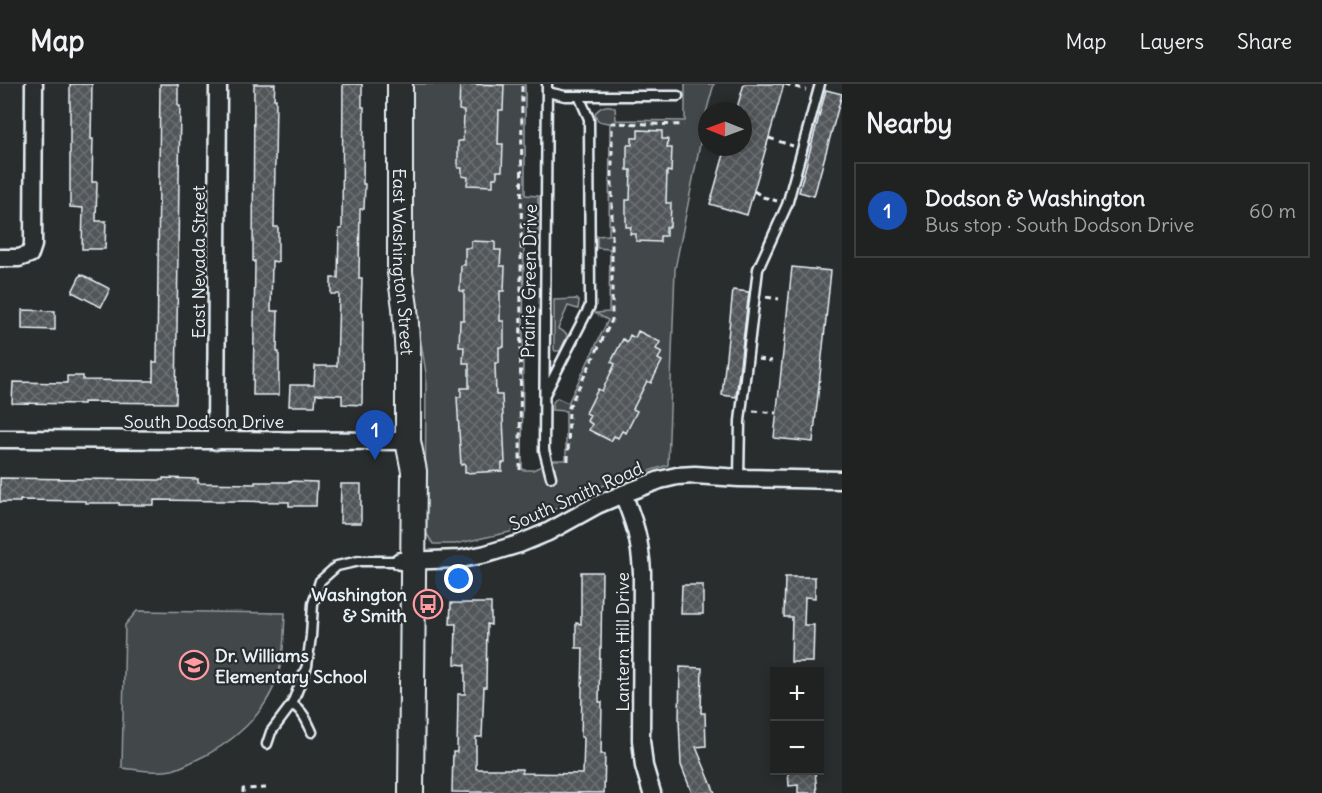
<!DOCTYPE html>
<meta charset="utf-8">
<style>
:root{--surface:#202222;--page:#2d2f2f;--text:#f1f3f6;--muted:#a2a4a5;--line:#3d3f40;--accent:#ff9aa2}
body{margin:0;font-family:Delius,sans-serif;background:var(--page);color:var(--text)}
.controls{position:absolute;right:18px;bottom:18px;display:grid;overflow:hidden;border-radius:0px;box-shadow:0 3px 9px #0003}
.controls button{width:54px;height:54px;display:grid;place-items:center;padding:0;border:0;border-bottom:2px solid var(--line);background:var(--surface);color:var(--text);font:30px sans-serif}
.compass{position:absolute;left:698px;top:18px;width:54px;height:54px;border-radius:50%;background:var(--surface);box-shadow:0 3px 9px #0003;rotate:271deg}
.you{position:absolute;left:459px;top:495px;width:21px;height:21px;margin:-15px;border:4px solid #fff;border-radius:50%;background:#1a73e8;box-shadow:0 0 0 9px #1a73e833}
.badge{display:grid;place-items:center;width:39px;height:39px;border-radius:50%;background:var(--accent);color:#fff;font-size:20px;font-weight:700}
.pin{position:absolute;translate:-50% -50px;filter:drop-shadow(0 2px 3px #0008)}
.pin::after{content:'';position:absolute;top:32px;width:21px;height:18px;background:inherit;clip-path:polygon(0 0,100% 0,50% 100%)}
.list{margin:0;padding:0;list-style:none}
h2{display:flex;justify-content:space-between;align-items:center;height:78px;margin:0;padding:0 24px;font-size:26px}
h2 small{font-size:20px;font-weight:400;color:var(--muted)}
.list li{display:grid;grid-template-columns:39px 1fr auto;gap:18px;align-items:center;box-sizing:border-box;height:96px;margin:0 12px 12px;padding:0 12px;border:2px solid var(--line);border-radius:0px}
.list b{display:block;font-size:22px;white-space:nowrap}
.list p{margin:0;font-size:20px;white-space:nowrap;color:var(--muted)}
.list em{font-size:20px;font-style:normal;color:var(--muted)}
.map{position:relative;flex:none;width:842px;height:709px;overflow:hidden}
header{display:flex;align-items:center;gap:36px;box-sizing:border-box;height:84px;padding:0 30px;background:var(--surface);border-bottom:2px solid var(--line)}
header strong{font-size:28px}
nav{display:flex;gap:33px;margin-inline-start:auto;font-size:21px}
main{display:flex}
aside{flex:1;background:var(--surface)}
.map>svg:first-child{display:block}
.green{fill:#424648;stroke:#959ca0;stroke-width:1.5}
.building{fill:url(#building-cross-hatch);stroke:#e8f1f8;stroke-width:1.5}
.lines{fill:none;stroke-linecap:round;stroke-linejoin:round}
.service-casing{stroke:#e8f1f8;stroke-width:13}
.minor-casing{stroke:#e8f1f8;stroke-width:21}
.secondary-casing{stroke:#e8f1f8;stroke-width:28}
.path{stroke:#e8f1f8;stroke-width:3;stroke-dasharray:6 4.5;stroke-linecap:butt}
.service{stroke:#2a2d2e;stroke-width:8}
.minor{stroke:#2a2d2e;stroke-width:16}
.secondary{stroke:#2a2d2e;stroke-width:24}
.labels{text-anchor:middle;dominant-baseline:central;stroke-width:4.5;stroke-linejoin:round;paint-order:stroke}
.street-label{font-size:18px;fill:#e8f1f8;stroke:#2a2d2e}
.poi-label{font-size:18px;font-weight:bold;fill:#e8f1f8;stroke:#2a2d2e;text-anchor:end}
</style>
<header>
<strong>Map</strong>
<nav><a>Map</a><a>Layers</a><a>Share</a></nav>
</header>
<main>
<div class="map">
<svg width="842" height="709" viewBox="0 0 842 709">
<defs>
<pattern id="building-cross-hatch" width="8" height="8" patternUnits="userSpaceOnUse" patternTransform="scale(1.5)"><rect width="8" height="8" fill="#535759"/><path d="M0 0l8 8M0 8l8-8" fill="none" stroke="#6c7072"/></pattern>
</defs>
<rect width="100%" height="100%" fill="#2a2d2e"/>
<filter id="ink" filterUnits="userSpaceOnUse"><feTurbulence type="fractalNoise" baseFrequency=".0167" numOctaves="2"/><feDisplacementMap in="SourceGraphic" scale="12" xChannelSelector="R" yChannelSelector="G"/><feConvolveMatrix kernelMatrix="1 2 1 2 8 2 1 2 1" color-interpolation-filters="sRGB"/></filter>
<g filter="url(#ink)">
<path class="green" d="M407,0h118v111l13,1v39l-14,1 -2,234h11l21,-10h12v-49l-14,-1 1,-8 4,-4 11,5 40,-83 -13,-7 14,-1 1,-63 -13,-1v-12l12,-1 1,-112c-9,-2 -13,1 -15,-10 5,-6 13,-10 20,-5l1,12 69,1v-37h29l-7,25 -32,160 -7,196 -69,22 -89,45 -55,12h-22l-8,-13 1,-158 -20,-122z
M577,215l2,2 -1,8 -10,-3 -10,23 8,4 1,3 -7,15h-5l-1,-2v-49z
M137,527l148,2c-1,22 -1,44 -8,65 -12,38 -47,67 -83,83 -7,3 -14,7 -22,9 -16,3 -34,0 -50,-2l3,-143z"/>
<path class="building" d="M70,0h22l-1,55h2l-1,43h5l-1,39h10l-1,28h-23l1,-41 -13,-1z
M160,0h18v22h2l-4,297 -93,-1v2l-71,-1 1,-21 54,1v-7h16v4l70,1v-19h4z
M254,0h21l-1,15h2l-2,128h4v35l-6,-1 -1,50h7l-1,41h2v43h-26l2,-134h-2z
M343,0h19v23h2l-1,77h2l-1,25h-4l-1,69h3l-1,34h2l-1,93 -20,-1v-9l-26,-1 -1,12h-26l1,-21h24l1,-19h22l2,-72h-8v-16h7l1,-49h3z
M460,0l44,1 -1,25h-4l-1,34h5l-1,27h-5v7h-4v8l-26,-1 1,-8 -6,-1v-8h-4v-27h5l1,-30 -5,-1z
M744,0h40l-37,131 -37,-11 16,-57h17v-36h-7z
M826,6l16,4 -28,102 -15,-4z
M638,46l24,1v8h6l-1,9h5l-1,24 -4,-1 -1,32h5l-1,24h-4v9h-6v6l-24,-1v-7h-6l1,-7h-5v-27h4l1,-30h-4v-25h5v-7h6z
M471,157l24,1v8h6l-1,16h5l-1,25h-4v30h4v26h-5v16h-4l1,32h6l3,68h-3v8l-37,2v-9l-4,1 -4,-68h4v-9h8v-25h-6l1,-16h-5l1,-27h4v-29h-4l1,-26h4v-17h6z
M792,183l39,4 -18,171 -39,-4z
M81,190l29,15 -9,18 -29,-15z
M733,206l16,2 -13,105 -14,-2z
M22,226l33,1v19l-33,-1z
M638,247l22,11 -4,7 6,3 -4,7 4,2 -11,22 -4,-2 -14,28 4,2 -11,22 -4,-2 -4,7 -4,-2 -3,5 -22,-11 3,-6 -5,-3 3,-6 -4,-2 12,-24 4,2 13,-27 -4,-2 12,-23 4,3 3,-7 5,3z
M0,394l163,2v-2l35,1v4l57,1v-2h34v-1l28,1 -1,24h-27v-4l-135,-2v5h-35v-2h-34v-2l-65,-1v2h-20z
M341,400h20v39h-21z
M581,488h21l-1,76h-1l-1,54h3l-1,52h4l-1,39 -152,-1 1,-40h4l1,-58h7v-29l-10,-1 1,-40h-6l1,-21h40v22l-4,-1 -1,63h-2l-2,50h-6v32h46v4l61,1 1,-36 -3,-1 2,-89h-7v-25l5,1z
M785,493h30v21l-10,-1 -1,28h10l-1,37h-22l1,-45h-8z
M682,501h21v29h-22z
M680,583l22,1 -1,45h4l1,33 -10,1 19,46h-23l-11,-28 -2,-45z
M788,687h27l2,22h-19v-8l-9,1z"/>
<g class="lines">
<g class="service-casing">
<path id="service" d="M547,0l-3,366 7,27
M547,8l18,4h113
M545,310l45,-88 -1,-187 -10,-23
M739,394l1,-57 18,-152 29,-64 33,-121
M292,620c11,7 15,17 20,28
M267,660l4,-12 21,-28 15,-38 4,-30 2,-32 7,-23 17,-15 22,-5h41"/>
</g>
<g class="minor-casing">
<path id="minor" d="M0,174h19l11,-4 3,-9 1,-161
M0,355l408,2
M216,357l2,-357
M623,410c12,30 17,45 19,78l-1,168 3,26 8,27
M400,477l61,-2 25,-5 33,-10 29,-12 49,-27 26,-11 37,-14 17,-4 18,-1 44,3 103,2"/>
</g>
<g class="secondary-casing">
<g id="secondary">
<path id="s1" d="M400,0v189l5,34 3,51v83l6,30 -3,322"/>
</g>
</g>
<path class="path" d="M785,0l21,6
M769,54l24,8
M754,107l9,6 14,4
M766,213l13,2
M758,275l14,2
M753,327l24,2
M568,377l1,-54 43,-87v-197l72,2
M520,386l2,-386
M243,709v-4l24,-1"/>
<use href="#service" class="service"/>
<use href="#minor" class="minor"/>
<use href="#secondary" class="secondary"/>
</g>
</g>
<defs>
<g id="bus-ring" transform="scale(1.5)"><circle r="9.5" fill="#2a2d2e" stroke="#ff9aa2" stroke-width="1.5"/><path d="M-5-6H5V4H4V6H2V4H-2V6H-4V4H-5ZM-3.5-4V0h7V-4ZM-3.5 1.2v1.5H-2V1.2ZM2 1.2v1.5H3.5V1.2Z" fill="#ff9aa2"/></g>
<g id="school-ring" transform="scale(1.5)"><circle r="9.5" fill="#2a2d2e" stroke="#ff9aa2" stroke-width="1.5"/><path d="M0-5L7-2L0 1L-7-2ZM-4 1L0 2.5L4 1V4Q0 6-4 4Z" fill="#ff9aa2"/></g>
</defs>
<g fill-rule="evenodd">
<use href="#bus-ring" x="428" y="520"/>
<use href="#school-ring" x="194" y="581"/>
</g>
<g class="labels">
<g class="street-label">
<text transform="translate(198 178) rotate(-90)">East Nevada Street</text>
<text stroke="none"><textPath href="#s1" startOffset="178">East Washington Street</textPath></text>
<text transform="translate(529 197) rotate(-89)">Prairie Green Drive</text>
<text x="204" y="337">South Dodson Drive</text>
<text transform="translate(576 412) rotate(-24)">South Smith Road</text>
<text transform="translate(622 558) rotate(-90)">Lantern Hill Drive</text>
</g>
<g class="poi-label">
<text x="407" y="510">Washington<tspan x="407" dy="21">&amp; Smith</tspan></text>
<text x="215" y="571" text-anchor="start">Dr. Williams<tspan x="215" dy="21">Elementary School</tspan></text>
</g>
</g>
</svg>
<div class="controls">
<button>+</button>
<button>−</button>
</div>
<svg class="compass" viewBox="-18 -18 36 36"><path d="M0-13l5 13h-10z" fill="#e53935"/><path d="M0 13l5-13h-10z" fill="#a2a4a5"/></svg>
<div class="you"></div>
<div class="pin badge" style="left:375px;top:376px;background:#1a4fb4">1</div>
</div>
<aside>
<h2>Nearby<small></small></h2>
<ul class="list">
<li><span class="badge" style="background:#1a4fb4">1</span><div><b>Dodson &amp; Washington</b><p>Bus stop · South Dodson Drive</p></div><em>60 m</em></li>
</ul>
</aside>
</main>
